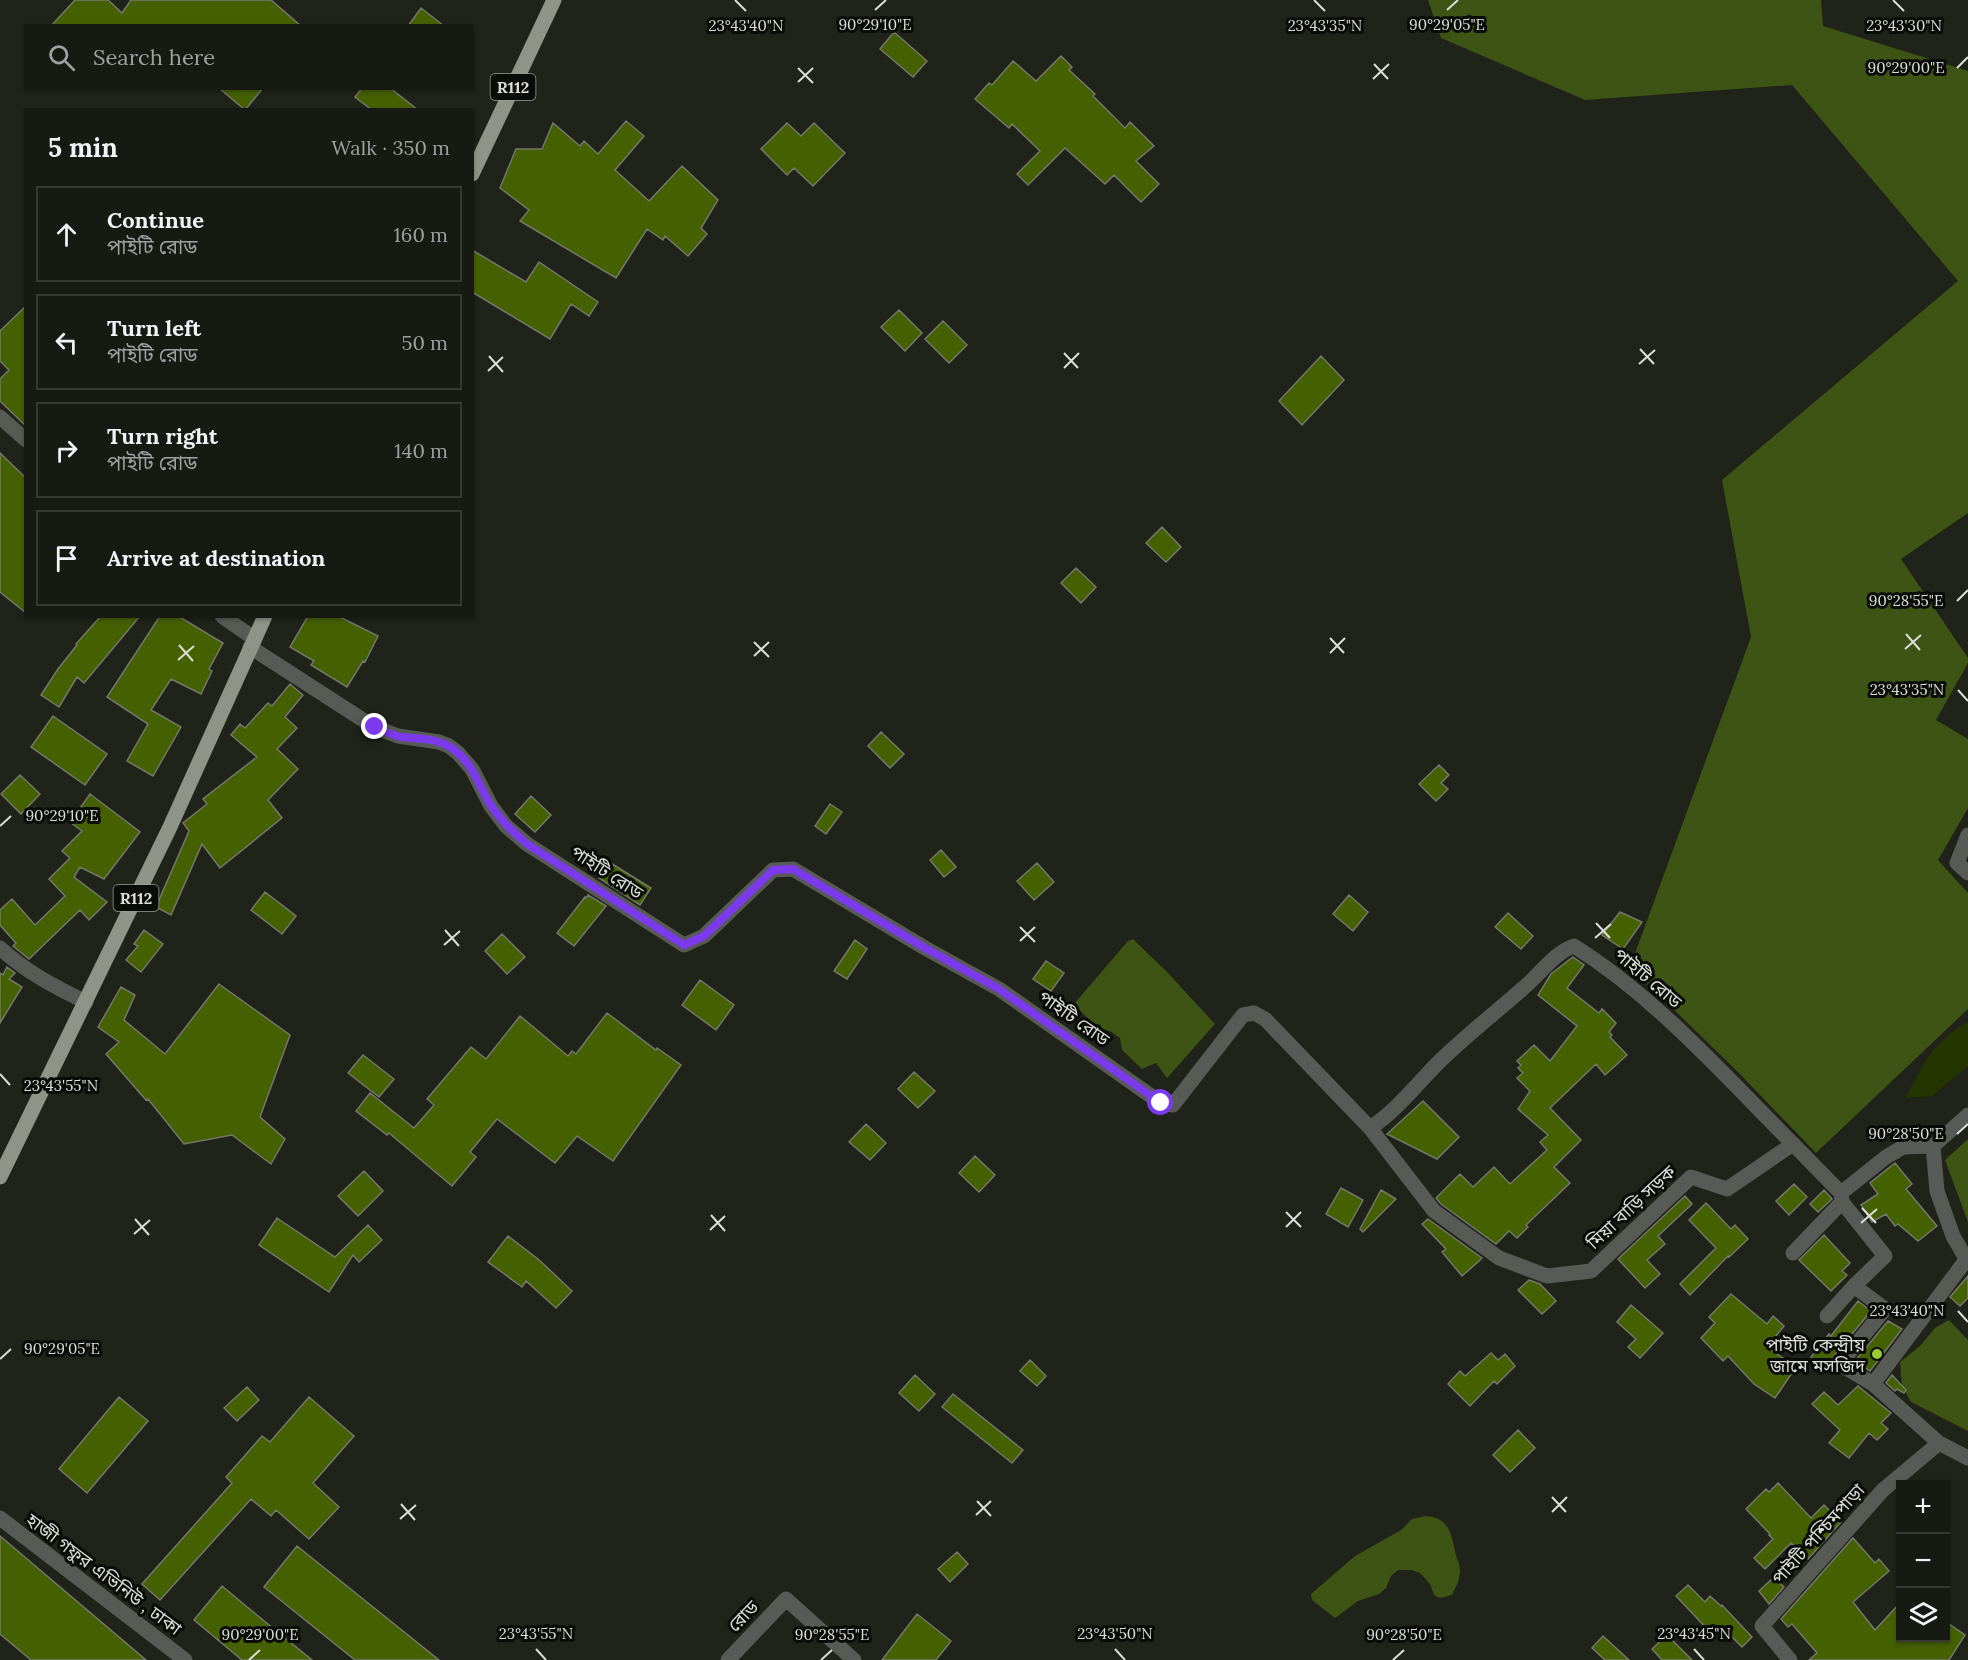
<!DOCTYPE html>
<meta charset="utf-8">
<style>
:root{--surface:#171a13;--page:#20231c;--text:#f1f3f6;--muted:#9ea1a0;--line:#363833}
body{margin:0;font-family:Lora,"Noto Sans Bengali",serif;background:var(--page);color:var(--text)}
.controls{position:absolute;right:18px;bottom:18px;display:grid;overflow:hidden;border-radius:0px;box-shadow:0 2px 4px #0004}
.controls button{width:54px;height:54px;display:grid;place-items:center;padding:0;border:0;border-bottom:2px solid var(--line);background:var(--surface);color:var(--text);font:30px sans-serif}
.stop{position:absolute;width:18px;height:18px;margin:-14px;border:4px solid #7c3aed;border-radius:50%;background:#fff}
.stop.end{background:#7c3aed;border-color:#fff;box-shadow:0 2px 6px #0008}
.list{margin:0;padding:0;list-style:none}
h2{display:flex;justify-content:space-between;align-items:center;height:78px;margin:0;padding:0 24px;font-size:26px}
h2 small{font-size:20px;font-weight:400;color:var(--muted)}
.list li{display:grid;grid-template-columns:39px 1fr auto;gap:18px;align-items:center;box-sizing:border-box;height:96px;margin:0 12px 12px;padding:0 12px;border:2px solid var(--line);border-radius:0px}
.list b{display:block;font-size:22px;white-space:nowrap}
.list p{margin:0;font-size:20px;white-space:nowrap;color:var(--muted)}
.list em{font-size:20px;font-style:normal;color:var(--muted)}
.icon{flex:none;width:33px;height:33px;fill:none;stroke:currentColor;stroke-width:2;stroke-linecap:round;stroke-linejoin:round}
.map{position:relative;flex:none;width:1968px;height:1660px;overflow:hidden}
.search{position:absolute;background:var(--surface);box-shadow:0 2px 4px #0004;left:24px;top:24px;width:450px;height:66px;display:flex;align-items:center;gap:15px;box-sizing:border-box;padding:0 21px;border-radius:0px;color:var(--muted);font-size:22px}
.panel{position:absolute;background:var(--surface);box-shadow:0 2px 4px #0004;left:24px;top:108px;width:450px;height:510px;border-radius:0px}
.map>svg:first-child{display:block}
.green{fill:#243500}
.water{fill:#3e5414}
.building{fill:#446000;stroke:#73786c;stroke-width:1.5}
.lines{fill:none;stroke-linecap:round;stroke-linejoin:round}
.minor{stroke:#585b55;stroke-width:15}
.major{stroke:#8f9489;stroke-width:15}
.route{stroke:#7c3aed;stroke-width:8}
.ticks{fill:none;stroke:#dbded8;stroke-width:2}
.poi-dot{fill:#99cb36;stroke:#0a0c08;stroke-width:2}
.labels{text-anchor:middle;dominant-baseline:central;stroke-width:6;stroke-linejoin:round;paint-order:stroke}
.shield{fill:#0a0c08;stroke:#9c9f9a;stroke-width:1.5}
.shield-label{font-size:16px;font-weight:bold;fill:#dbded8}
.street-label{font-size:18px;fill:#dbded8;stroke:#0a0c08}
.poi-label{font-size:18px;fill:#dbded8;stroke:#0a0c08;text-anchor:end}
.ticks-label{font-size:15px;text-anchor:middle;fill:#dbded8;stroke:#0a0c08;stroke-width:6;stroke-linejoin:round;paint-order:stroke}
</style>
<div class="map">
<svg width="1968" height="1660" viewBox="0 0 1968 1660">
<rect width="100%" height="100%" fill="#1f2319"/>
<path class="green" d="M1968,1022v44l-36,30 -27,2 26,-46 19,-19z"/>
<path class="water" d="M1428,0h393l2,26 145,45v442l-67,46 67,99v5l-32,57 32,19v69l-30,52 30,33v116l-152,144 -79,-82 -107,-104 121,-330 -29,-157 236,-199 -166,-196 -207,15 -144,-62z
M1133,939l35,34 47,51 -48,54 -11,-15 -14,6 -20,-19 -2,-12 -10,-7 -13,-3 -23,-24 54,-63z
M1968,1139v83l-23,-62z
M1949,1320l19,20v91l-57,-29 -9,-16 -2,-24 20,-16 15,-18z
M1425,1516c23,1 26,16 30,35 2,11 7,14 4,27 -1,6 -5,12 -7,17l-12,3 -6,-3 -4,-11 -10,-11 -9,-3h-13l-7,6 -5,12 -7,6 -21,7 -23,17 -23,-18 -1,-6 44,-38 46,-26 11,-11z"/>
<path class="building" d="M75,0h33l14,13 9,-13h140l30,26h-250z
M421,8l23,18h-36z
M894,32l33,29 -14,16 -33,-28z
M1061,56l11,11 -3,3 26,24 -2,2 32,32 5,-6 24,24 -18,15 23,23 -18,18 -27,-27 -9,9 -40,-36 -37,37 -11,-11 23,-23 -28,-27 -3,4 -34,-29 14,-16 3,2 21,-24 23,20z
M219,88h44l-18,22z
M362,88h28l28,22h-46l-17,-13z
M626,121l18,15 -29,34 34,31 33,-35 36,34 -17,28 6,6 -19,22 -23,-20 -2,4 -16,-11 -31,49 -96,-57 9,-11 -29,-22 16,-39h26l11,-26 27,23 4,-5 14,13z
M787,123l14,13 13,-13 31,30 -32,33 -19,-18 -7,7 -26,-26z
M472,250l54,32 13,-20 59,40 -9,14 -18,-12 -21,35 -78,-47z
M26,306v120l-26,-25v-22l9,-9 -9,-9v-30z
M899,310l23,23 -17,18 -24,-24z
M943,321l24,24 -18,18 -24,-24z
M1321,356l23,24 -42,45 -23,-24z
M0,453l26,25v135l-26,-21z
M1162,527l19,20 -15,15 -20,-19z
M1076,568l20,19 -15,16 -20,-20z
M101,616h39l-56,67 -7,-6 -18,30 -18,-12 17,-26 19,-24 -1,-1z
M160,616h18l45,27 -14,26 3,2 -11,23 -30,-15 -20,31 30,17 -28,49 -26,-15 21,-37 -41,-27z
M308,616h30l40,20 -13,26 -2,-1 -16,26 -36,-22 3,-4 -24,-14z
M290,684l13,11 -18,22 12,11 -20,21 21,20 -30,31 14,18 -62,50 -18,-24 -31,71 -15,-8 33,-76 -6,-8 24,-19 -4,-5 54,-42 -26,-22 9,-11 5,4 23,-25 4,3z
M53,716l54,38 -22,31 -54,-38z
M881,732l23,22 -14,14 -22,-22z
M1439,765l10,10 -8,8 7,6 -12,12 -17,-17z
M20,775l20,19 -19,20 -20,-20z
M90,794l50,38 -36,47 -24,-12 -6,10 33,25 -18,18 -9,-10 -51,49 -16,-13 3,-3 -16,-18v-15l12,-11 23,26 30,-29 -16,-17 21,-21 -8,-7 20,-20 -12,-9z
M531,796l20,19 -16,17 -20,-18z
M830,804l12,8 -16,22 -11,-8z
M941,850l15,17 -12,10 -14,-17z
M609,862l42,26 -11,17 -41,-27z
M1037,863l17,19 -20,18 -17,-19z
M265,892l31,24 -14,18 -31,-24z
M588,895l18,11 -32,40 -17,-13 28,-36 1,1z
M1349,895l19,17 -15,19 -20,-17z
M1620,912l22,10 -19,27 -21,-14z
M1508,913l25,23 -12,13 -26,-22z
M144,930l19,14 -22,28 -15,-12 12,-14 -4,-2z
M502,934l23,23 -18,17 -22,-23z
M855,940l12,9 -20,30 -13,-8z
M1573,957l11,8 -17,23 32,25 3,-4 14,14 -7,9 3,3 -2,2 17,18 -22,20 -9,-11 -46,44 31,32 -27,27 16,16 -44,42 2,2 -11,11 -8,-7 -13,13 -55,-40 -5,-6 24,-24 13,13 21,-20 16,17 37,-34 -7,-8 8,-7 -30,-26 12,-18 -13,-13 6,-5 -5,-5 3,-3 -4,-4 17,-16 16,16 27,-35 -39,-31 13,-21z
M1046,961l18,12 -13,18 -18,-12z
M7,967l8,6 -6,6 13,8 -22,36v-50l3,2z
M700,980l34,25 -18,25 -34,-25z
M219,984l71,51 -30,82 25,22 -14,25 -39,-29 -48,9 -36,-45 -2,1 -40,-46 13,-12 -21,-15 23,-40 14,8 -11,25 41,34z
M607,1013l49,37 1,-2 24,17 -68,96 -36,-25 -22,27 -58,-44 -27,33 6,5 -24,29 -63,-53 -2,2 -31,-24 14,-18 44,35 20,-23 -7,-6 44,-52 15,12 34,-43 48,40 4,-5 4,3z
M363,1055l31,24 -15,18 -31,-24z
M914,1072l21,19 -17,17 -20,-19z
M1423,1101l36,36 -22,22 -50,-25z
M866,1124l20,19 -16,17 -21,-18z
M975,1156l20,19 -16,17 -20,-19z
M1895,1163l17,21 -6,5 31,37 -19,15 -20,-17 -3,2 -9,-12 -14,8 -11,-17 17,-11 -8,-11z
M364,1171l19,20 -25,25 -20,-20z
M1794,1184l13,13 -18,18 -13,-14z
M1341,1188l22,12 -15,27 -22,-13z
M1381,1190l15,9 -33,33 -3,-3z
M1824,1190l8,9 -14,13 -8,-8z
M1685,1196l7,8 -34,32 7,8 -18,16 13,14 -15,14 -27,-29z
M1706,1203l25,26 4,-4 13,14 -19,18 -1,-1 -38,39 -10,-11 36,-36 -27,-28z
M277,1218l58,39 33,-32 14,15 -23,22 -6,-7 -24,37 -70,-47z
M1428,1219l54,39 -3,3 -17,15 -20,-24 4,-3 -24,-25z
M1824,1235l26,28 -8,8 5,4 -16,16 -32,-31z
M508,1236l30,23 34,32 -16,17 -30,-27 -4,6 -34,-25z
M1968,1276v22l-8,8 -10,-9z
M1529,1280l11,4 16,17 -14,13 -24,-24z
M1731,1294l36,30 6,-8 11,10 -17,21 29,20 -21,31 -21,-14 -26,-28 -5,5 -22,-23 14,-15 -6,-6z
M1858,1301l13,10 -39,47 -2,6 2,5 -2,3 -19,-15 18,-23 2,2z
M1631,1305l32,28 -23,25 -12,-11 8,-8 -19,-17z
M1888,1321l14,8 -32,42 -15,-10z
M1491,1353l7,7 7,-6 10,12 -18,18 -3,-3 -24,25 -22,-22 12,-13 5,5z
M1030,1360l16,16 -9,10 -17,-15z
M915,1375l20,19 -16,17 -20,-18z
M1892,1375l14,15 -2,3 -7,-4 -2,2 -9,-8z
M1858,1386l33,27 -10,10 7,6 -11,11 -8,-7 -20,25 -20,-15 11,-13 -28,-26 12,-12 14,13z
M247,1387l12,13 -22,21 -13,-13z
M953,1394l70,56 -11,13 -70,-56z
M119,1397l29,24 -61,72 -28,-24z
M309,1397l45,39 -41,47 26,24 -30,32 -33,-29 -5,6 -20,-17 -91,101 -18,-16 90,-101 -6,-6 36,-41 8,6z
M1518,1430l17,18 -25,24 -17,-17z
M1778,1483l33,35 13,-13 17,17 -33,37 -17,-16 -26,26 -11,-11 19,-19 -4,-4 1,-1 -24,-25 20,-20 3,3z
M0,1536l146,124h-115l-31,-26z
M1853,1538l22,25 4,-4 10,12 -36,31 22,28 25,-27v35h46v-16l19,13 -16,25h-140l8,-7 -25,-29 -4,3 -7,-8z
M297,1546l142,114h-84l-91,-73z
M957,1552l11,12 -18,18 -12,-13z
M1774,1577l10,10 -15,17 -10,-13z
M1688,1585l17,17 5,-6 11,10 1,-1 30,32 -10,10 -21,-21 -9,8 -36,-38z
M222,1586l30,25 60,49h-70l-48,-40z
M917,1614l34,27 -15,19h-54z
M1667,1635l25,25h-30l-10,-11z
M1603,1636l26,24h-24l-13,-12z"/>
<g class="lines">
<path class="minor" d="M0,417l26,23
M222,616l33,23
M250,647l124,80 24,9 41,6 10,4 9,7 14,16 19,37 15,20 21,18 157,101 20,-9 69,-66 20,-1 132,79 74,41 162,114 12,2 70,-90 11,-2 11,6 105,109c28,-18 48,-46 72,-69 28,-27 58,-50 87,-76 14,-13 27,-31 45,-37 84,53 150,129 219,198
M1968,835l-11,28 11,10
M0,948c26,24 55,39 86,54
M1370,1128l64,83 65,47 48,18 44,-5 100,-94 36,12 66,-45 48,49
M1933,1146l4,45 16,45 15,26
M1933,1146l35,-31
M1841,1193l45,-36 17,-10 30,-1
M1793,1253l49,-51
M1854,1286l31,23 -45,55 33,20 66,59 29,15
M1827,1316l27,-30 31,-30 -43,-54 -1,-9
M1873,1384l93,-124
M0,1518l185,142
M728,1660l58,-61 68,61
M1790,1660l-28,-34 121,-136 56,-47"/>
<path class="major" d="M472,174l82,-174
M0,1177l170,-350 95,-211"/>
</g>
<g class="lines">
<path class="route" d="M375,727c8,4 17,8 26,10 16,2 35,1 49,10 23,14 28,39 42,60 10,15 22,26 35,37l157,101 20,-9 69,-66 20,-1 132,79 74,41 162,114"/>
</g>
<path class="ticks" d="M735,0l11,11M1314,0l11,11M1893,0l11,11M875,10l11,-10M1447,10l11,-10M1374,64l14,15M798,68l15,15M1957,68l11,-11M1373,79l16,-15M798,82l15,-14M1640,349l14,15M1064,353l14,15M489,356l14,16M1639,364l16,-14M1064,368l15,-15M488,371l15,-14M1957,601l11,-11M1906,634l14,16M1330,638l14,15M754,642l15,15M179,645l14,16M1905,649l16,-14M1330,653l15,-15M754,656l15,-14M178,660l16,-14M1958,690l10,11M0,826l11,-10M1596,923l14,15M1020,927l15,15M445,930l14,16M1595,938l16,-14M1020,941l15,-14M444,945l16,-14M0,1074l10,11M1957,1134l11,-10M1862,1208l14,15M1286,1212l15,15M711,1215l14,16M135,1219l14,16M1861,1223l16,-14M1286,1227l15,-15M710,1230l15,-14M134,1234l16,-14M1958,1311l10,11M0,1359l11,-10M1552,1497l14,15M977,1501l14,15M401,1504l14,16M1552,1512l15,-15M976,1515l15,-14M400,1519l16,-14M536,1649l10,11M1115,1649l10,11M1694,1649l10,11M249,1660l11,-10M821,1660l11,-10M1393,1660l11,-10"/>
<circle class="poi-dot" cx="1877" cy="1354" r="6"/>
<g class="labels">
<g class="shield">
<rect x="490.5" y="74" width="45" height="26" rx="4.5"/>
<rect x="113.5" y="885" width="45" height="26" rx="4.5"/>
</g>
<g class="shield-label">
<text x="513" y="87">R112</text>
<text x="136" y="898">R112</text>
</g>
<g class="street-label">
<text transform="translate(607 872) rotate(33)">পাইটি রোড</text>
<text transform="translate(1648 978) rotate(40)">পাইটি রোড</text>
<text transform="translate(1074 1018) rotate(35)">পাইটি রোড</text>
<text transform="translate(1631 1207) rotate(-43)">মিয়া বাড়ি সড়ক</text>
<text transform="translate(1818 1534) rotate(-48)">পাইটি পশ্চিমপাড়া</text>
<text transform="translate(104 1574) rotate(37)">হাজী গফুর এভিনিউ , ঢাকা</text>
<text transform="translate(743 1616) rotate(-46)">রোড</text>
</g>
<g class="poi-label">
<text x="1865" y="1344">পাইটি কেন্দ্রীয়<tspan x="1865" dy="21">জামে মসজিদ</tspan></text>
</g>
</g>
<g class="ticks-label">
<text x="875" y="30">90°29'10"E</text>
<text x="1447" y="30">90°29'05"E</text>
<text x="1325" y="31">23°43'35"N</text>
<text x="746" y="31">23°43'40"N</text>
<text x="1904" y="31">23°43'30"N</text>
<text x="1906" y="73">90°29'00"E</text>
<text x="1906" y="606">90°28'55"E</text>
<text x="1907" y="695">23°43'35"N</text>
<text x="62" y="821">90°29'10"E</text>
<text x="61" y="1091">23°43'55"N</text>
<text x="1906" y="1139">90°28'50"E</text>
<text x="1907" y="1316">23°43'40"N</text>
<text x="62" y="1354">90°29'05"E</text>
<text x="536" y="1639">23°43'55"N</text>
<text x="1115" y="1639">23°43'50"N</text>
<text x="1694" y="1639">23°43'45"N</text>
<text x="260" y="1640">90°29'00"E</text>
<text x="832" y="1640">90°28'55"E</text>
<text x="1404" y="1640">90°28'50"E</text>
</g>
</svg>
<div class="controls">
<button>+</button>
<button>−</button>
<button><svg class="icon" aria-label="layers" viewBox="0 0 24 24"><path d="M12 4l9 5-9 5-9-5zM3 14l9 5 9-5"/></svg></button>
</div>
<div class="stop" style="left:1161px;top:1103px"></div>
<div class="stop end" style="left:375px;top:727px"></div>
<div class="search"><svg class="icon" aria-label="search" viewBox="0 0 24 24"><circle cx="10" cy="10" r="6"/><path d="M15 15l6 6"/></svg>Search here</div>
<section class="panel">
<h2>5 min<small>Walk · 350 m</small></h2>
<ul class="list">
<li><svg class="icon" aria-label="ahead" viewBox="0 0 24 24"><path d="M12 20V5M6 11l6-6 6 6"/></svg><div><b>Continue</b><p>পাইটি রোড</p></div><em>160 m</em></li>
<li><svg class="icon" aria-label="left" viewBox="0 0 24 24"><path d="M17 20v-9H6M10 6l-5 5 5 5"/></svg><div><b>Turn left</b><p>পাইটি রোড</p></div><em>50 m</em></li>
<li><svg class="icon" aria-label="right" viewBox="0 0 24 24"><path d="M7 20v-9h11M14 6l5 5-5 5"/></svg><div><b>Turn right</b><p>পাইটি রোড</p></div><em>140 m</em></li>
<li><svg class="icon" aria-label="arrive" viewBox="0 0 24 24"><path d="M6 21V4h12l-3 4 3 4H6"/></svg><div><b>Arrive at destination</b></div></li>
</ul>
</section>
</div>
